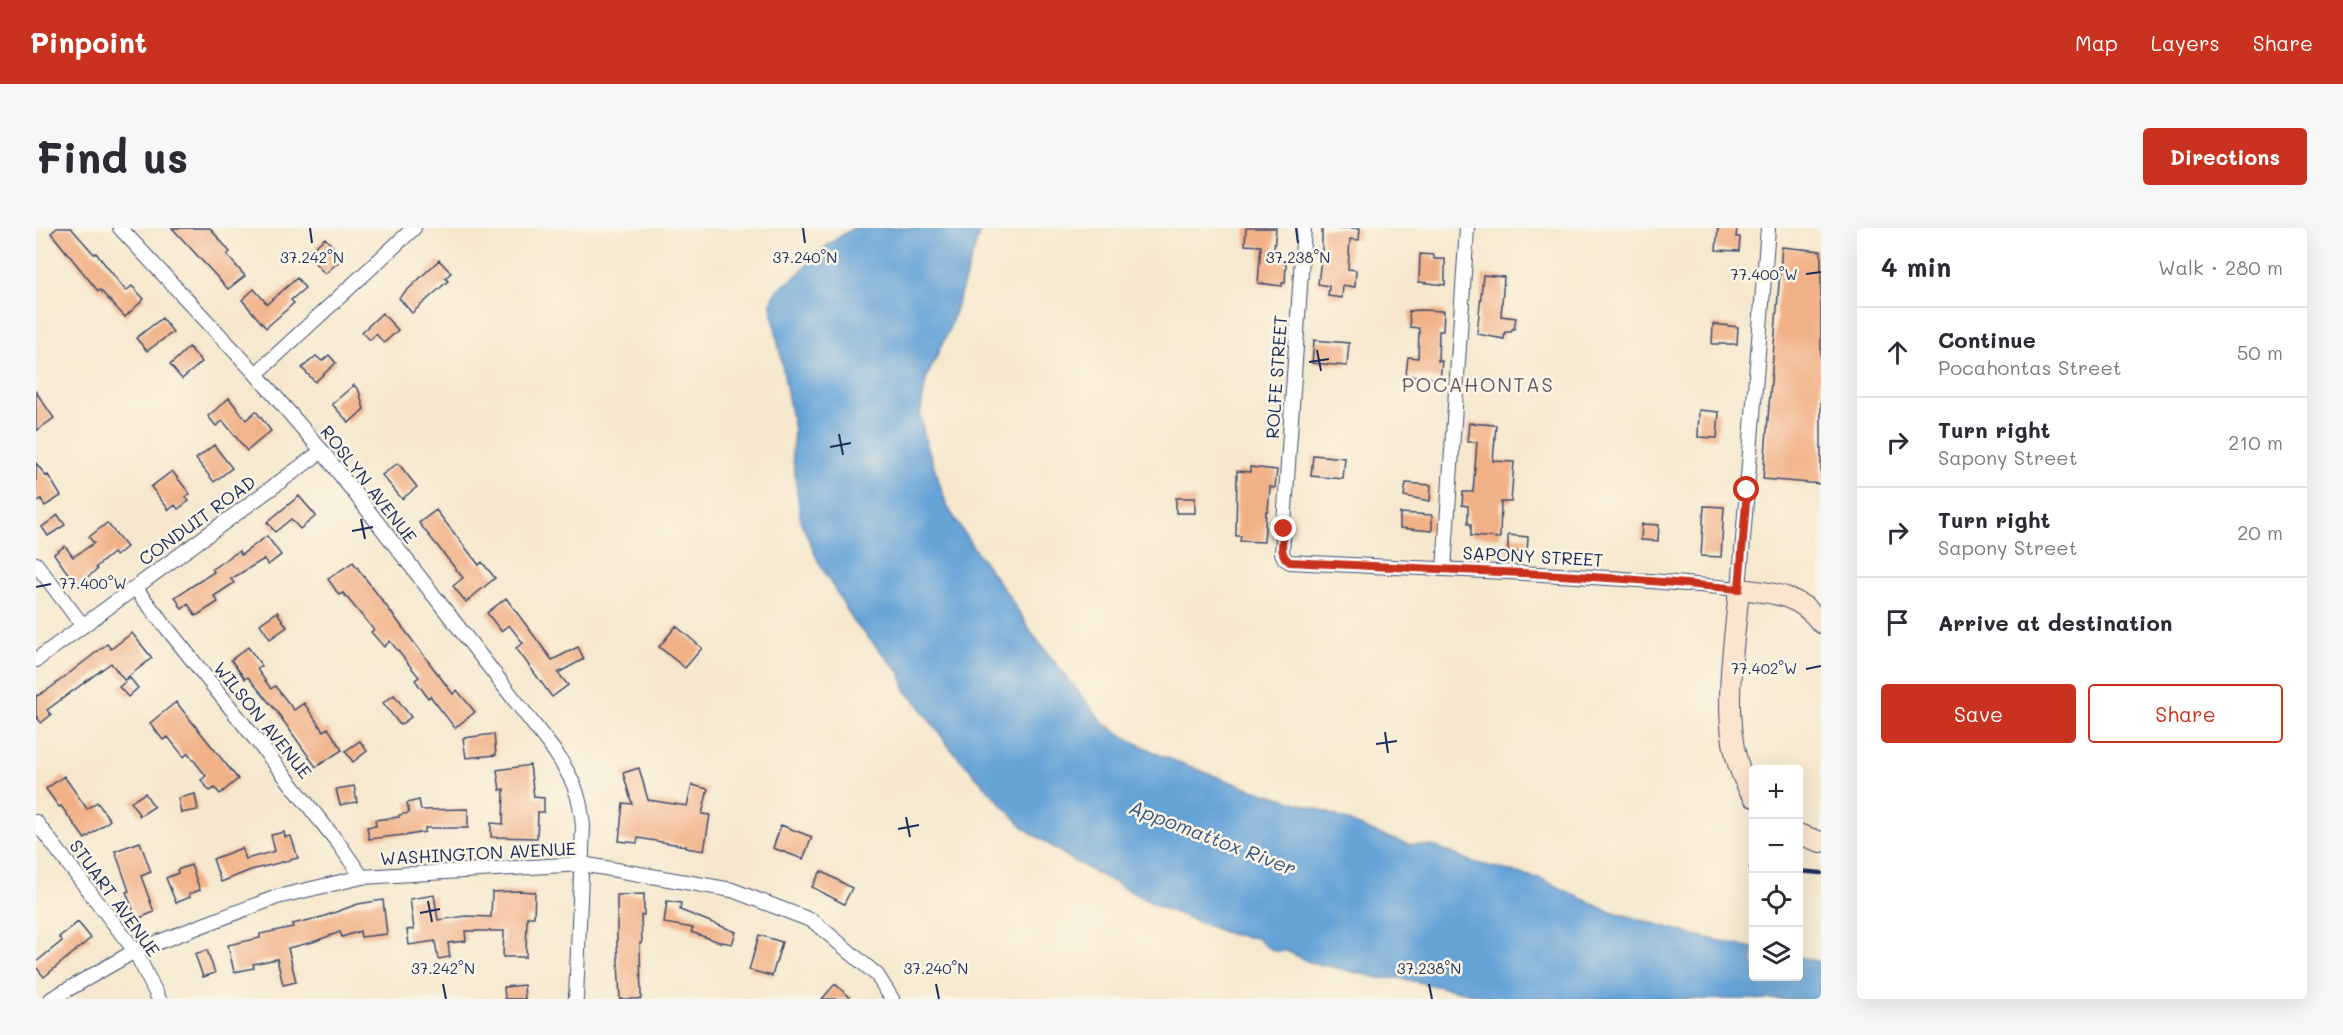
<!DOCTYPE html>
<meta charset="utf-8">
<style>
:root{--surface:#fff;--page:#f7f7f7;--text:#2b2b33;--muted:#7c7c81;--line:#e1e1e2;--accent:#c8321e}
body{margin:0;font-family:Mali,sans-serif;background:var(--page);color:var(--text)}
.controls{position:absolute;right:18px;bottom:18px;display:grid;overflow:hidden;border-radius:6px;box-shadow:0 6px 24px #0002}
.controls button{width:54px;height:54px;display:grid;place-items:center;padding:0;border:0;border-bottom:2px solid var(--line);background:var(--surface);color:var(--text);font:30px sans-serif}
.stop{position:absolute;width:18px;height:18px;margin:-14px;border:4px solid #c8321e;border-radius:50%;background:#fff}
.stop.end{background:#c8321e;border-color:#fff;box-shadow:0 2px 6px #0008}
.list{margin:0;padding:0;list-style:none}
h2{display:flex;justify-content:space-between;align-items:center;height:78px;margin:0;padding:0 24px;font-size:26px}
h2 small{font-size:20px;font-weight:400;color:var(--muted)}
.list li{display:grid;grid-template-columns:39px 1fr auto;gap:18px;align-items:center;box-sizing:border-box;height:90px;padding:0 24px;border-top:2px solid var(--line)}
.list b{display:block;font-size:22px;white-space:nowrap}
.list p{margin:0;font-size:20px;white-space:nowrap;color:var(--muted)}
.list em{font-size:20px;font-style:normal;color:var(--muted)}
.actions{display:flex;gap:12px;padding:18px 24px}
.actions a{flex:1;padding:14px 0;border:2px solid var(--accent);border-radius:6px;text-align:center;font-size:21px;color:var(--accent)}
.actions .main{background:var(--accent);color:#fff}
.icon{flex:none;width:33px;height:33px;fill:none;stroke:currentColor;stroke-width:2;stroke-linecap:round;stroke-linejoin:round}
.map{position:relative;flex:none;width:1785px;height:771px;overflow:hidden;border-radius:6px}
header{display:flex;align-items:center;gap:36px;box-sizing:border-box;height:84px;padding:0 30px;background:var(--accent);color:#fff}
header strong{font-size:28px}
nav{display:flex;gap:33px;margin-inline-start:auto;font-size:21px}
.intro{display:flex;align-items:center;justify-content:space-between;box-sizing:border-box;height:144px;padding:0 36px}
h1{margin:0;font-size:42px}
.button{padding:15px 27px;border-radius:6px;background:var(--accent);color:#fff;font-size:21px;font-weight:700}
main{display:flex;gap:36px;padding:0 36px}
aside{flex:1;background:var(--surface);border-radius:6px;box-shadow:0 6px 24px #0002}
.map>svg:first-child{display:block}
.water{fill:#65a3d7;stroke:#40699a;stroke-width:1.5}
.building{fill:#f1b086}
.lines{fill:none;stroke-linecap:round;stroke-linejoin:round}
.street-casing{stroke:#3c4b6f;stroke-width:16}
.secondary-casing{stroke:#3c4b6f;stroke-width:22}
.street{stroke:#fff;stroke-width:14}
.secondary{stroke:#fce5cf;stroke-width:20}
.rail{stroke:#1b2f5e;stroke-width:4.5}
.route{stroke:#c8321e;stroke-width:8}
.ticks{fill:none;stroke:#1b2f5e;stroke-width:2}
.labels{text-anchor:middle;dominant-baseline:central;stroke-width:5;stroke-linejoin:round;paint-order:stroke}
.street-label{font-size:18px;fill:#1b2f5e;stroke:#fcf5e5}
.neighbourhood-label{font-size:20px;letter-spacing:1.5px;fill:#665c6c;stroke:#fcf5e5}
.water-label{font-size:20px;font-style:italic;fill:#355888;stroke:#fcf5e5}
.ticks-label{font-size:15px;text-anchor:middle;fill:#1b2f5e;stroke:#fcf5e5;stroke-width:5;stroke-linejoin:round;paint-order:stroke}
</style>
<header>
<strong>Pinpoint</strong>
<nav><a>Map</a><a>Layers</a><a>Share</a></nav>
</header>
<div class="intro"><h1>Find us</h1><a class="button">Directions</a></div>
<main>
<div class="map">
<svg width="1785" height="771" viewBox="0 0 1785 771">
<rect width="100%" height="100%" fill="#fcf5e5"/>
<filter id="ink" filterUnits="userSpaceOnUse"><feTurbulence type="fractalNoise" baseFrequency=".0167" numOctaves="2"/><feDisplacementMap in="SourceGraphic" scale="12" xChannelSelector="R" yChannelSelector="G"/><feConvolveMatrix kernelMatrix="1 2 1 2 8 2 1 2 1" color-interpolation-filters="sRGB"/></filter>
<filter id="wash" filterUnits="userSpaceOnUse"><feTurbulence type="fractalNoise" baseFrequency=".008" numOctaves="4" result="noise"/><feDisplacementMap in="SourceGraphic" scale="24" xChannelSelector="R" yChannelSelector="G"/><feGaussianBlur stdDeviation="1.35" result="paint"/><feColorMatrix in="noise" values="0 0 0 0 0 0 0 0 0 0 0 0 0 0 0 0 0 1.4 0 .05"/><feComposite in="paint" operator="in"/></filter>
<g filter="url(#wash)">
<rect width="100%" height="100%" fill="#f5e8ce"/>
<path class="water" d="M817,0h128l-31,99 -24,52 -6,36 5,24 22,67 25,40 36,49 26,41 69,87 25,16 34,17 77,29 85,26 57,24 27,9 29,3 35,15 70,17 61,30 95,27 55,12 1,28h44l1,-19 22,5v37h-324l-98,-21h-19l-71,-16 -22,-11h-12l-11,-6 -7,-7 -28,-4 -71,-28 -84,-45 -50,-33 -73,-79 -34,-46 -11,-12 -5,-17 -47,-52 -36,-61 -17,-39 -9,-70 2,-22 -23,-126 6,-14 17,-12 31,-31z"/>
<g id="blocks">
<path class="building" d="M21,0h14l23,26 2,-1 30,38 6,-5 12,13 -19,18 -25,-27 -2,1 -47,-58z
M136,0h38l20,24 -3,3 18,21 -17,13z
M1210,0h30l-3,32 11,1v3h2l-1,19h-3v3l-24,-3 3,-37 -16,-1z
M1286,0h38l-1,12 -9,-1 -2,30 8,1 -1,17 -12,-2 -1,13 -14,-2 1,-10 -11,-2 4,-33z
M1682,0h19l-1,9h4l-1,14 -23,-1z
M289,10l18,20 -18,16 -18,-20z
M1746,19l39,4v233l-58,-5z
M1384,26l14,1v4h11v26l-26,-3z
M403,32l12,13 -6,5 3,3 -36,32 -13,-15z
M1447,47l21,2 -3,39 15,2 -2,11h-2l-1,3h-6l-1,7 -27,-5z
M261,50l8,10 -14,12 3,3 -28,25 -24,-28 12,-11 13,15z
M1383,82l25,1 -1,20h-4l-1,30h4l-2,18 -34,-4 2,-18 10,1 1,-28 -1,-2 -8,-1 -1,-16z
M346,85l16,17 -14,13 -8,-9 -6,6 -8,-8z
M126,90l11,14 -26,19 -11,-13z
M1677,96l25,3 -1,17h-25z
M1278,112l35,3 -2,23 -35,-3z
M153,119l13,15 -20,17 -12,-14z
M293,127l7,8 -21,19 -13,-14 14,-12 6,5z
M318,157l5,6 5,18 -15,14 -17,-19z
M0,164l18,26 -18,13z
M193,170l17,22 10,-9 15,20 -24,20 -24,-30 -7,5 -8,-10z
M1663,182l20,2 -2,26 -19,-1z
M1433,195l27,2 -3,36 21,1 -3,40h-10l-1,36 -29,-2v-12h-3v-18l-6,-1 1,-13h10l4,-50h-10z
M178,217l18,23 -18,14 -18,-23z
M1277,227l32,3 -2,21 -32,-3z
M0,235l10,13 2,-1 13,21 -16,10 -4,-7 -5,4z
M362,235l19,24 -15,12 -20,-24z
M1214,239l27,3 -2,18 -5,-1 -2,24h-2l-2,31 -24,-1 1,-5h-5l1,-65 13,1z
M136,243l18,23 -4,3 3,4 -11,8 -3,-4 -6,5 -18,-23z
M1370,255l25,2 -1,16 -26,-5z
M263,268l17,20 -16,13 -9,-10 -16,13 -8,-10z
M1140,270h19v15h-19z
M1668,278l20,1 -3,50 -20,-1z
M400,282l43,55 3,-3 13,16 -29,24 -13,-16 10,-8 -44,-55z
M1364,285l32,2v16l-32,-3z
M22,287l7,10 -17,11 -6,-9z
M71,295l20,24 -11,9 -3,-3 -17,14 1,3 -21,15 -22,-31 11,-8 8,11 21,-14 -5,-6z
M1606,296l17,1 -1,16 -17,-1z
M1472,307l20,2 -1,14 -19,2z
M231,308l14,19 -13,10 -4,-6 -33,20 3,4 -20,13 4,6 -22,14 -8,-12 -6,5 -7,-12 39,-25 -2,-3 27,-18 2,4z
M317,334l100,132 4,-4 18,22 -20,16 -25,-32 -2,2 -13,-18 4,-3 -29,-36 -6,6 -13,-15 3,-2 -31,-37 -4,2 -11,-16z
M470,370l46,62 26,-13 6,12 -26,14 10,12 -16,12 -36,-49 7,-5 -14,-18 -8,6 -14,-18z
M241,384l10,15 -17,12 -10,-15z
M640,398l26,22 -17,20 -26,-21z
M96,405l20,25 -28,22 -13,-17 -64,47 4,5 -10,8 -4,-6 -1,1v-23l1,1 12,-7 58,-45 4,5z
M212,419l14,19 -5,3 14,20 4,-3 19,24 10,-7 19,28 5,-3 14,22 -26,17 -39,-55 -29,-35 -3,2 -14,-19z
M94,450l8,10 -10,9 -9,-10z
M358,467l17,22 -11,8 -17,-22z
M140,474l62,77 -18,15 -5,-6 -5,3 -9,-11 5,-4 -18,-23 -4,4 -16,-20 -5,3 -13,-17z
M458,506l2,21 -30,3 -3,-20z
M324,513l7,10 -14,11 -8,-11z
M494,537l4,32 10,1v14h-6l-1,26 -46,-1v-14l12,1 1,-35 -4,1 -3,-20z
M603,540l9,32 39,6 5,-21 16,4 -6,25 8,1 -6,36 -18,-3v-2l-48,-8 -1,5 -18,-2 4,-38 9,1 -9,-31z
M28,548l23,33 10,-7 13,18 -25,19 -24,-33 -2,1 -13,-18z
M318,558l3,16 -17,3 -4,-16z
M109,565l9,14 -14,9 -9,-14z
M159,566l3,16 -17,3 -3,-15z
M383,572l2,10 47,-1v19h-43v4l-22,4v-1l-34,4 -2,-12 9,-1 -1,-6 24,-3v-2l10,-2 -2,-10z
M745,597l31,12 -9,22 -30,-11z
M248,604l1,5 6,-1 7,22 -47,12 -30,12 -8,-23 29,-11 4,11 29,-8 -4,-16z
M104,614l11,30 -10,4 13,36 -17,7 -11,-27 3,-1 -14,-40z
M155,637l9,25 -11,4 1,3 -14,6 -10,-25 12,-5 -1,-3z
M785,643l31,17 -8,16 -32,-17z
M483,663l16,1 -1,25h-7l-1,40h-23l1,-26h-39l1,10 -18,2 2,14 -12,2 -3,-18 -26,4 -2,-15 7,-1 -4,-30 24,-4 4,25 28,-4 25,1 1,-25z
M608,666v21h-3l1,28h-2l1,56h-21l-3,-56v-48z
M347,672l4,34 -26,3 -1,-6 -18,6 -2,-5 -27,10 -25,6 8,34 -13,3 -6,-26 -24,5 1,4 -20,4 -6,-27 32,-7v-4l33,-7 -1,-3 30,-7 36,-13z
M631,673l14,2 -1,7 56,22 -4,12 -10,-2v1l-31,-11 2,-4 -29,-5z
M42,694l13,16 -47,39 -8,-10v-5l26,-21 -3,-4z
M723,707l23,7 -10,34 -23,-6z
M171,722l8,23 -12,4 -8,-23z
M799,756l17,15h-30z
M488,757l1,14h-20l-1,-12z"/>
</g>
</g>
<g filter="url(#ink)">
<use href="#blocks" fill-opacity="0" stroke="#3c4b6f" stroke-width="1.5"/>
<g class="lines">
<g class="street-casing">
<path id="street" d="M84,0l136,146 66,77 233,301c18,27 25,42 28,74l-7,173
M1268,0l-22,325 3,6 5,3c150,8 300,11 449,27l29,-361
M220,146l158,-146
M0,336l47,62
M1408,341l23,-341
M99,360l204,256 23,33
M0,432l286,-209
M0,594l99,129 24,48
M15,771l84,-48 142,-54 85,-20 220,-13 150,26 81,31 64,54 15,24"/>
</g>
<g class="secondary-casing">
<path id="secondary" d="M1718,569c-39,-54 -20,-145 -15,-208 34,4 60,5 82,34
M1762,606l23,8"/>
</g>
<use href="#street" class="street"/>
<use href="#secondary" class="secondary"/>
<path class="rail" d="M1715,640h3
M1762,643l23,2"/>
</g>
</g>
<g class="lines" filter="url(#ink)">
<path class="route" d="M1248,301c-1,12 -6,26 6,33 150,8 300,11 449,27l8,-99"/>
</g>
<path class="ticks" d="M274,0l2,15M767,0l2,15M1260,0l2,15M1770,46l15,-2M1281,122l4,21M1273,134l20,-3M803,206l4,21M794,219l21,-4M325,291l4,20M316,303l21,-4M0,359l15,-3M1770,441l15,-3M1349,504l3,21M1340,516l21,-3M870,589l4,20M862,601l21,-4M392,673l4,21M384,685l20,-4M407,756l3,15M900,756l3,15M1393,756l3,15"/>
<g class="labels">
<g class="street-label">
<text transform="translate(1240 149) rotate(-86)">ROLFE STREET</text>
<text transform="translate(333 256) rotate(52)">ROSLYN AVENUE</text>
<text transform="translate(161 292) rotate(-36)">CONDUIT ROAD</text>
<text transform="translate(1497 328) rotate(3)">SAPONY STREET</text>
<text transform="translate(227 492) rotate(51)">WILSON AVENUE</text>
<text transform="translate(442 625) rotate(-3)">WASHINGTON AVENUE</text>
<text transform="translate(79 670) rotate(54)">STUART AVENUE</text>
</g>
<g class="neighbourhood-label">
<text x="1442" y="156">POCAHONTAS</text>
</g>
<g class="water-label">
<text transform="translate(1177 609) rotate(21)">Appomattox River</text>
</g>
</g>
<g class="ticks-label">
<text x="276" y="35">37.242°N</text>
<text x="769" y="35">37.240°N</text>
<text x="1262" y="35">37.238°N</text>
<text x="1728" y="52">77.400°W</text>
<text x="57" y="361">77.400°W</text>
<text x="1728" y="446">77.402°W</text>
<text x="407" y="746">37.242°N</text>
<text x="900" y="746">37.240°N</text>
<text x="1393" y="746">37.238°N</text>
</g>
</svg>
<div class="controls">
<button>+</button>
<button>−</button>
<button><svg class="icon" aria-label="locate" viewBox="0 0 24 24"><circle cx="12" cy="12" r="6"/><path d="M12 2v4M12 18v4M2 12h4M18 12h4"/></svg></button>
<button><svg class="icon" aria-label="layers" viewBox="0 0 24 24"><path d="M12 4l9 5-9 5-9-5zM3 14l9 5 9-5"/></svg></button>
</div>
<div class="stop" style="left:1711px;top:262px"></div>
<div class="stop end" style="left:1248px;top:301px"></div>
</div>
<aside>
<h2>4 min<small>Walk · 280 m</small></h2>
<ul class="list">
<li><svg class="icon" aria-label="ahead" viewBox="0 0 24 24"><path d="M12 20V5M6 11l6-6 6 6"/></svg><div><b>Continue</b><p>Pocahontas Street</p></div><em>50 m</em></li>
<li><svg class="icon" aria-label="right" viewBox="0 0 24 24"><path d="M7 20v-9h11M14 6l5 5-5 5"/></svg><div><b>Turn right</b><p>Sapony Street</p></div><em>210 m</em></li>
<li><svg class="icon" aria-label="right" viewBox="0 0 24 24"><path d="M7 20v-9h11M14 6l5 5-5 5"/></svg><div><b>Turn right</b><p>Sapony Street</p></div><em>20 m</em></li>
<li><svg class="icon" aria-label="arrive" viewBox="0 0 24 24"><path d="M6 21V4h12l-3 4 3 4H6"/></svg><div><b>Arrive at destination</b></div></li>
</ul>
<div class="actions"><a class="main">Save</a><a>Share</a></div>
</aside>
</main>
